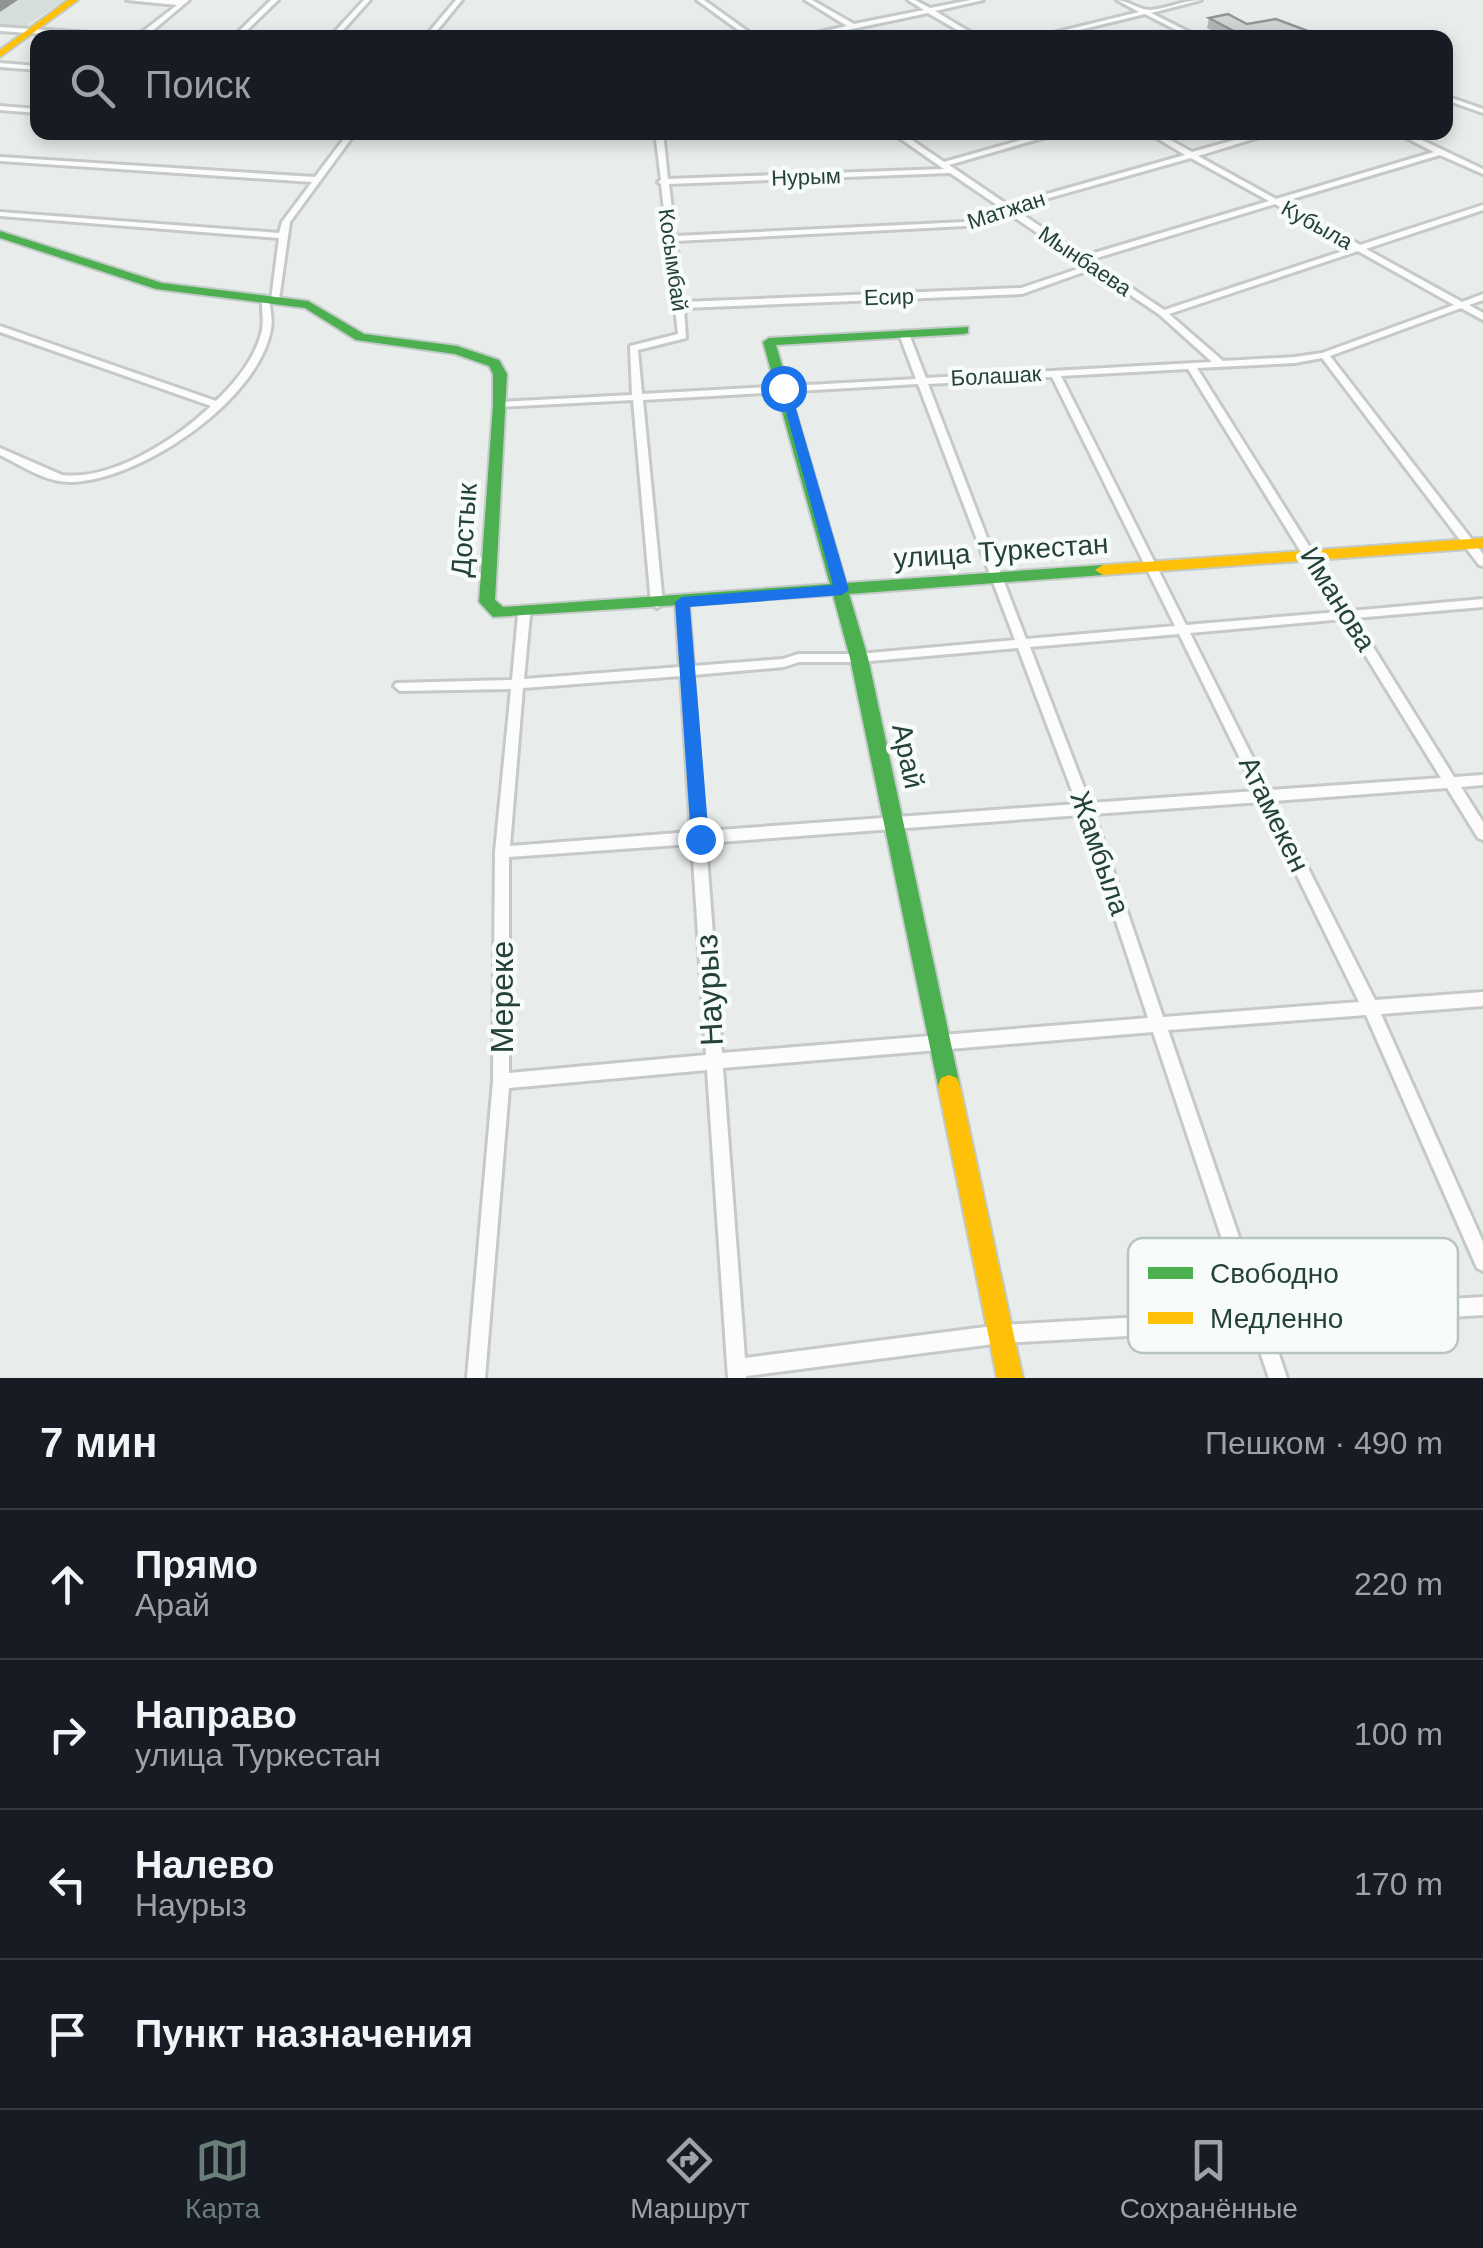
<!DOCTYPE html>
<html lang="ru">
<meta charset="utf-8">
<style>
:root{--surface:#171b24;--page:#242831;--text:#f1f3f6;--muted:#9ea1a6;--line:#363941;--accent:#697e78}
body{margin:0;font-family:Arial,sans-serif;background:var(--page);color:var(--text)}
.stop{position:absolute;width:30px;height:30px;margin:-22px;border:8px solid #1a73e8;border-radius:50%;background:#fff}
.stop.end{background:#1a73e8;border-color:#fff;box-shadow:0 2px 10px #0008}
.list{margin:0;padding:0;list-style:none}
h2{display:flex;justify-content:space-between;align-items:center;height:130px;margin:0;padding:0 40px;font-size:42px}
h2 small{font-size:32px;font-weight:400;color:var(--muted)}
.list li{display:grid;grid-template-columns:65px 1fr auto;gap:30px;align-items:center;box-sizing:border-box;height:150px;padding:0 40px;border-top:2px solid var(--line)}
.list b{display:block;font-size:38px;white-space:nowrap}
.list p{margin:0;font-size:32px;white-space:nowrap;color:var(--muted)}
.list em{font-size:32px;font-style:normal;color:var(--muted)}
.icon{flex:none;width:55px;height:55px;fill:none;stroke:currentColor;stroke-width:2;stroke-linecap:round;stroke-linejoin:round}
.map{position:relative;flex:none;width:1483px;height:1378px;overflow:hidden}
.search{position:absolute;background:var(--surface);box-shadow:0 5px 15px #0003;left:30px;right:30px;top:30px;height:110px;display:flex;align-items:center;gap:25px;box-sizing:border-box;padding:0 35px;border-radius:20px;color:var(--muted);font-size:38px}
.sheet{height:730px;background:var(--surface)}
nav{display:flex;justify-content:space-around;align-items:center;box-sizing:border-box;height:140px;border-top:2px solid var(--line);background:var(--surface);font-size:28px;color:var(--muted)}
nav a{display:grid;justify-items:center;gap:5px}
nav .on{color:var(--accent)}
.map>svg:first-child{display:block}
.built{fill:#d6dedb}
.lines{fill:none;stroke-linecap:round;stroke-linejoin:round}
.street-casing{stroke:#c5cac8;stroke-width:6}
.fast-casing{stroke:#c3cbc8;stroke-width:4}
.slow-casing{stroke:#c3cbc8;stroke-width:4}
.street{fill:#fcfcfc;fill-rule:evenodd}
.fast{fill:#4caf50;fill-rule:evenodd}
.slow{fill:#ffc107;fill-rule:evenodd}
.wall{fill:#b2b6b5}
.shaded-wall{fill:#919493}
.building{fill:#cfd4d2;stroke:#919493;stroke-width:2.5}
.route{fill:#1a73e8}
.labels{text-anchor:middle;dominant-baseline:central;stroke-width:9;stroke-linejoin:round;paint-order:stroke}
.far-street-label{font-size:22px;fill:#24423a;stroke:#f7fbf9}
.street-label{font-size:28px;fill:#24423a;stroke:#f7fbf9}
.near-street-label{font-size:32px;fill:#24423a;stroke:#f7fbf9}
.key{fill:#f7fbf9;stroke:#b8c4c0;stroke-width:2.5}
.key-label{font-size:28px;fill:#24423a}
</style>
<div class="map">
<svg width="1483" height="1378" viewBox="0 0 1483 1378">
<rect width="100%" height="100%" fill="#e8edeb"/>
<path class="built" d="M0,0h64l-39,27 -25,-2z"/>
<g class="lines">
<g class="street-casing">
<path id="street" d="M127,0h62l-45,38h-43l-101,-7v-4l137,9 40,-31z
M271,0h7l-39,38h-7z
M364,0h6l-34,38h-7z
M456,0h6l-31,38h-7z
M697,0h7l53,38h-8z
M805,0h7l42,24 70,-14 -16,-10h7l15,8 41,-8h12l-48,11 45,27h-9l-43,-25 -119,25h-15l53,-12z
M1117,0c12,1 22,10 33,10 17,-1 33,-10 51,-10l-50,13 50,25h-9l-47,-24 -99,24h-13l106,-26z
M0,63l38,3v4l-38,-3z
M1446,96l37,13v4l-37,-13z
M0,106l38,3v4l-38,-3z
M349,132h7l-66,90 -11,78 -4,3 -4,-3 8,-62 -279,-22v-4l279,21 3,-11 30,-40 -312,-21v-4l315,20z
M655,132h8l5,47 276,-10 -53,-37h9l44,30 106,-30h13l-114,33 59,40 177,-50 -38,-23h9l36,20 71,-20h13l-78,24 78,43 158,-47 -39,-20h10l78,37v5l-43,-19 -158,47 78,43 123,-40v5l-117,39 96,53 21,-8v6l-14,5 14,8v7l-22,-12 -131,48 153,198v12l-4,-1 -157,-207 -27,5 -98,5 153,243 133,-12v8l-128,11 99,159 29,-2v10l-22,2 22,35v18l-5,-2 -31,-50 -173,13 101,199 108,-8v14l-102,8 102,228v29l-6,-3 -111,-253 -198,15 96,280 219,-13v18l-213,13 17,50h-18l-17,-49 -251,14 -255,33v2h-18l-21,-308 -198,18 -24,290h-18l26,-297 2,-229 16,-163 -111,2 -6,-5 2,-3 116,-3 6,-65 6,-4 6,4 -6,64 156,-12 -4,-65 6,-4 6,4 5,64 90,-7 15,-5h61l156,-14 -97,-256 -275,16 20,204 -6,4 -6,-4 -18,-204 -136,7v-4l3,-1 132,-7 -2,-49 48,-12 -17,-150 -3,-2 3,-2zM1191,158l78,43 -185,55 -71,-48zM950,173l50,34 -36,15 -289,14 -6,-52zM1275,204l77,44 -188,62 -74,-50zM1005,211l82,55 -66,22 -338,14 -7,-61 289,-15zM1358,251l96,54 -132,48 -27,4 -72,4 -54,-47zM1092,269l68,46 52,47 -286,16 -17,-44 -5,-3 -5,3 17,45 -274,15 -4,-44 48,-12 -2,-30 338,-14zM1188,369l150,243 -152,13 -125,-249zM1052,377l123,249 -149,13 -98,-255zM1343,619l98,159 -172,12 -79,-157zM1179,634l77,157 -166,12 -60,-156zM1018,648l59,156 -372,27 -12,-156 91,-8 15,-5h60zM681,676l10,156 -181,14 13,-158zM1261,802l98,200 -196,15 -69,-203zM1081,815l67,203 -426,35 -16,-210zM692,844l14,211 -197,18v-216zM1153,1032l93,279 -245,14 -256,33 -22,-290z
M262,296l7,2c1,10 4,22 2,31 -12,71 -130,151 -199,153 -25,1 -50,-16 -72,-27v-7l62,27c50,6 115,-36 149,-69l-211,-74v-6l216,75c20,-19 40,-44 46,-71 2,-11 -1,-23 0,-34z"/>
</g>
<g class="fast-casing">
<path id="fast" d="M0,231l162,52 146,18 56,33 93,12 42,14 8,14 -12,226 8,7 327,-23 -67,-242 6,-4 199,-11v6l-5,1 -187,11 70,238 257,-18 8,5 -8,5 -254,19 19,64 92,428 -3,8 -8,3 -8,-3 -3,-8 -88,-428 -17,-63 -340,22 -14,-15 14,-197v-31l-4,-8 -34,-12 -99,-14 -51,-32 -149,-19 -156,-51z"/>
</g>
<g class="slow-casing">
<path id="slow" d="M68,0h10l-78,57v-7z
M1483,538v10l-380,27 -8,-5 8,-5z
M949,1075l8,3 3,8 63,292h-26l-59,-292 3,-8z"/>
</g>
<use href="#street" class="street"/>
<use href="#fast" class="fast"/>
<use href="#slow" class="slow"/>
</g>
<path class="wall" d="M1209,18l38,6 72,11 -1,3h-92l-19,-10z"/>
<path class="shaded-wall" d="M0,0h18l-18,12z"/>
<path class="building" d="M1228,14l19,10 29,-5 43,16 -10,3h-62l-38,-20z"/>
<path class="route" d="M779,386l11,2 59,202 -7,5 -152,12 19,232 -9,7 -9,-7 -16,-237 7,-5 151,-12z"/>
<g class="labels">
<g class="far-street-label">
<text transform="translate(806 177) rotate(-2)">Нурым</text>
<text transform="translate(1006 210) rotate(-18)">Матжан</text>
<text transform="translate(1317 225) rotate(29)">Кубыла</text>
<text transform="translate(673 260) rotate(82)">Косымбай</text>
<text transform="translate(1085 261) rotate(34)">Мынбаева</text>
<text transform="translate(889 297) rotate(-2)">Есир</text>
<text transform="translate(996 376) rotate(-3)">Болашак</text>
</g>
<g class="street-label">
<text transform="translate(464 530) rotate(-86)">Достык</text>
<text transform="translate(1001 551) rotate(-4)">улица Туркестан</text>
<text transform="translate(1338 599) rotate(58)">Иманова</text>
<text transform="translate(908 756) rotate(78)">Арай</text>
<text transform="translate(1274 814) rotate(64)">Атамекен</text>
<text transform="translate(1100 853) rotate(71)">Жамбыла</text>
</g>
<g class="near-street-label">
<text transform="translate(709 990) rotate(-93)">Наурыз</text>
<text transform="translate(502 997) rotate(-90)">Мереке</text>
</g>
</g>
<rect x="1128" y="1238" width="330" height="115" rx="15" class="key"/>
<rect x="1148" y="1267" width="45" height="12" fill="#4caf50"/>
<rect x="1148" y="1312" width="45" height="12" fill="#ffc107"/>
<g class="key-label">
<text x="1210" y="1283">Свободно</text>
<text x="1210" y="1328">Медленно</text>
</g>
</svg>
<div class="stop" style="left:783px;top:388px"></div>
<div class="stop end" style="left:700px;top:839px"></div>
<div class="search"><svg class="icon" aria-label="search" viewBox="0 0 24 24"><circle cx="10" cy="10" r="6"/><path d="M15 15l6 6"/></svg>Поиск</div>
</div>
<section class="sheet">
<h2>7 мин<small>Пешком · 490 m</small></h2>
<ul class="list">
<li><svg class="icon" aria-label="ahead" viewBox="0 0 24 24"><path d="M12 20V5M6 11l6-6 6 6"/></svg><div><b>Прямо</b><p>Арай</p></div><em>220 m</em></li>
<li><svg class="icon" aria-label="right" viewBox="0 0 24 24"><path d="M7 20v-9h11M14 6l5 5-5 5"/></svg><div><b>Направо</b><p>улица Туркестан</p></div><em>100 m</em></li>
<li><svg class="icon" aria-label="left" viewBox="0 0 24 24"><path d="M17 20v-9H6M10 6l-5 5 5 5"/></svg><div><b>Налево</b><p>Наурыз</p></div><em>170 m</em></li>
<li><svg class="icon" aria-label="arrive" viewBox="0 0 24 24"><path d="M6 21V4h12l-3 4 3 4H6"/></svg><div><b>Пункт назначения</b></div></li>
</ul>
</section>
<nav>
<a class="on"><svg class="icon" aria-label="map" viewBox="0 0 24 24"><path d="M3 6l6-2 6 2 6-2v14l-6 2-6-2-6 2zM9 4v14M15 6v14"/></svg>Карта</a>
<a><svg class="icon" aria-label="directions" viewBox="0 0 24 24"><path d="M12 3l9 9-9 9-9-9zM9 14v-3h6M13 9l2 2-2 2"/></svg>Маршрут</a>
<a><svg class="icon" aria-label="saved" viewBox="0 0 24 24"><path d="M7 4h10v16l-5-4-5 4z"/></svg>Сохранённые</a>
</nav>
